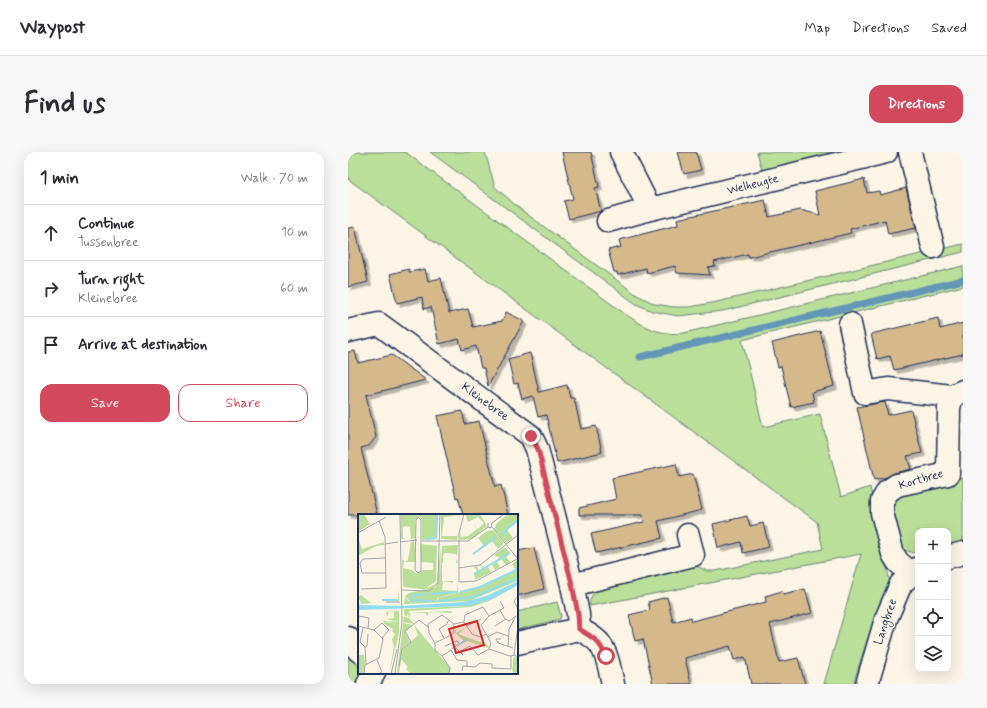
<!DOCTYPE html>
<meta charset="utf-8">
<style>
:root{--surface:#fff;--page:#f7f7f7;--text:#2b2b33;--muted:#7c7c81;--line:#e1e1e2;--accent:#d1495b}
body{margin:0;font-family:Mynerve,sans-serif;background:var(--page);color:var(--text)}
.controls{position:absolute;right:12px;bottom:12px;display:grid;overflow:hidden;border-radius:8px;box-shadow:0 4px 16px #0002}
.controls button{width:36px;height:36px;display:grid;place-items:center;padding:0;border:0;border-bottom:1px solid var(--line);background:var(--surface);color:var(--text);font:20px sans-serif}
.stop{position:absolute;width:12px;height:12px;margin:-9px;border:3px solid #d1495b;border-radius:50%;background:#fff}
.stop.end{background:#d1495b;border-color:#fff;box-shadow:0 1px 4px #0008}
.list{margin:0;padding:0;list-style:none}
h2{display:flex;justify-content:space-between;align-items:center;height:52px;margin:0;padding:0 16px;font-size:17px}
h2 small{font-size:13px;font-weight:400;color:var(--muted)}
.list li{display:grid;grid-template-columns:26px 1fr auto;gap:12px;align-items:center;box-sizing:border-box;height:56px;padding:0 16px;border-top:1px solid var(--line)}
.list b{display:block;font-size:15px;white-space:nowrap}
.list p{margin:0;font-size:13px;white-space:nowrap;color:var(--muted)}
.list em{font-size:13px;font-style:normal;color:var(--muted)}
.actions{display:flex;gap:8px;padding:12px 16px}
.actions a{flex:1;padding:9px 0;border:1px solid var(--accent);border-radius:12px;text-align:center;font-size:14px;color:var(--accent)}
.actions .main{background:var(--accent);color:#fff}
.icon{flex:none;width:22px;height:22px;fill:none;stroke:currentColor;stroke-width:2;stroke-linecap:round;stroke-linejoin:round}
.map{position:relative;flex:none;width:615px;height:532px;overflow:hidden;border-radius:12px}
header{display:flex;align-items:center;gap:24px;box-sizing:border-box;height:56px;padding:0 20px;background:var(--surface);border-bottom:1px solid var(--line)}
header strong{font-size:19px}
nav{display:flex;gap:22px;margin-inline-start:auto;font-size:14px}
.intro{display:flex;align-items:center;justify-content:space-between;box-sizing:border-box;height:96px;padding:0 24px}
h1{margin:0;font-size:28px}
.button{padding:10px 18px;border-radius:12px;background:var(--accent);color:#fff;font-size:14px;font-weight:700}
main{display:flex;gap:24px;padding:0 24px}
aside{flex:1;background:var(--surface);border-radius:12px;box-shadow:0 4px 16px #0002}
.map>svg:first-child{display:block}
.green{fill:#badf99;stroke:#6a877c}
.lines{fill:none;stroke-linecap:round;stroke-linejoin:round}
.stream{stroke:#6297b7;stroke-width:7}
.building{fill:#d6b98b;stroke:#1b2f5e;filter:url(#shadow)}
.minor-casing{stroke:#1b2f5e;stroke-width:25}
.minor{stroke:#fcf5e5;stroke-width:22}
.route{stroke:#d1495b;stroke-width:5}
.labels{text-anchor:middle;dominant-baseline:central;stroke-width:3;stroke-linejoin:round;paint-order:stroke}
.street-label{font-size:12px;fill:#1b2f5e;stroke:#fcf5e5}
.inset-river{fill:none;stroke:#91ddf2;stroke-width:2}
.inset-road{fill:none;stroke:#a2a6af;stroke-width:1}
.view{fill:#d62828;fill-opacity:0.15;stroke:#d62828;stroke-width:2}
.inset-edge{fill:none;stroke:#1b2f5e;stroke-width:2}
</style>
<header>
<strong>Waypost</strong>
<nav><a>Map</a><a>Directions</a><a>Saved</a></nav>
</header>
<div class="intro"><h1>Find us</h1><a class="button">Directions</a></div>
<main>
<aside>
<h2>1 min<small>Walk · 70 m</small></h2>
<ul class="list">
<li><svg class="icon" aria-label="ahead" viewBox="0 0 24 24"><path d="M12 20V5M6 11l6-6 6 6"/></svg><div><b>Continue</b><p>Tussenbree</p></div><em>10 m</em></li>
<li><svg class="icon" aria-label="right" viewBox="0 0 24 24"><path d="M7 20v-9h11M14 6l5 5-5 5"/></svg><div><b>Turn right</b><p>Kleinebree</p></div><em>60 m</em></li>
<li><svg class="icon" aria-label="arrive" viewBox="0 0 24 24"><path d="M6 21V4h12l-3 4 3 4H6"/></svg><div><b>Arrive at destination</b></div></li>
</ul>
<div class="actions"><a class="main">Save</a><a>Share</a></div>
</aside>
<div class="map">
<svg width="615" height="532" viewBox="0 0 615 532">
<defs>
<filter id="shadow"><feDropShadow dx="3.5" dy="3.5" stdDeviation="0" flood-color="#0004"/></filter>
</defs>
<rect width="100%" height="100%" fill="#fcf5e5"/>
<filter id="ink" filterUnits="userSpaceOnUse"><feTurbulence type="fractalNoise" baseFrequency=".025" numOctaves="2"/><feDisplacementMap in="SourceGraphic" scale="8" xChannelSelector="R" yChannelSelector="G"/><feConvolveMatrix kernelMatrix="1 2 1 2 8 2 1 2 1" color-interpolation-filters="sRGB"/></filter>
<g filter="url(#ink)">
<path class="green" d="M0,0h57l220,162c20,13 35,22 59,19l279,-67v20l-221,54 21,87 57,-13 21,83 29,-10 20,95 -14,31 -23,71h-29l37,-130 -271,52c-1,-8 3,-13 8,-18l99,-22 10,5h8l108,-22 -6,-27 -469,-343z
M82,0h55l10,35 25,22 117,86 18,9 19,3h15l28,-5 246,-58v8l-240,59 -45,5 -26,-5 -16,-7z
M409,0h76l-71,18z
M615,325v66l-15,4v-16h-30v23l-14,-4 -5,-6 -7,-34 4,-9 5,-7 8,-5z
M209,450l4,14 -1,3 -43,11v-18z
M0,502l10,12 1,7h2l-2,5 -6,6h-5z"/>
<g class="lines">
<path class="stream" d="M292,205l323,-77"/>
</g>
<path class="building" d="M214,0h29l8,35 -4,1 6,23 -32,8 -5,-18 9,-2z
M330,0h18l5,18 -17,4z
M516,27l3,14 12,-2 1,4 26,-7 10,40 -28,6 -3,-14 -35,9 1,4 -102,24 -1,-3 -34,8 1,4 -7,1 2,8 -33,-2 -2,-7 -28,7 -1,-5 -28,7 -1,-3h-3l-6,-22 13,-3 -2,-7 59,-15 -1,-6 88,-19 4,17 31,-7 20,5 -5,-24z
M7,75l13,55 -20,5v-59z
M61,117v3l16,-3 3,12 13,-3 8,35 19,-4 5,18 29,-6 4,-9 18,9 -36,65 -4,-18h-3l-5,-22 -14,4 -3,-11 -20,5 -8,-37 -7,2 -2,-12 -25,6 -7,-29z
M590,166l2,11 23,-6v31l-69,16 -4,-14 -13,3 -6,-25z
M472,179l14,55 -22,6 2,10 -23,5 -10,-41 -3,1 -6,-24z
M7,199l3,12 34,-8 34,25 -60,15 10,42 -7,9 -8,2 16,67h-29v-163z
M182,201l9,39 28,-7 3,13h4l7,31 15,-3 6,26 -45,11 -11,-48 -8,2 -5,-21 -11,3 -4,-16 -4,1 -6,-25z
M537,250l3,13 23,-5 11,43 -15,3 4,13 -17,4 -7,4 -13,3 -17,-73z
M114,259l3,13 14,-3 16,66 6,-2 7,30h-45l-5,-18 -2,1 -19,-82z
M328,312l3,13 14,-3 9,36 -44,11 4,17 -66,15 -5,-19 53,-12 -1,-7h-64v-7l37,-9 -4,-21z
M399,364l3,10 13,-3 6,24 -26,6 -2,-11 -23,6 -5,-24z
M186,396l10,41 -27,7v-45z
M457,437l7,24 -42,11 9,38 19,-4 7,26h-54l-6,-27 -11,3 -4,-14 -45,12 6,26h-38l-10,-45 -8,2 -6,-26 21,-5 -2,-8 19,-5 6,25 18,-5 1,4 74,-19 -1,-6 17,-5 1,3z"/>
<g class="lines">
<g class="minor-casing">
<path id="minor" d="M273,0l29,57 236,-57
M562,0l23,95
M260,69l42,-12
M502,172l15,69 23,-4 64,7 11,-5
M0,179l31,-7 152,112 6,13 35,136 6,29 1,15
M600,405l15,-4
M563,421l-13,-11 -5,-8 -11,-41v-12l6,-10 9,-6 51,-11 1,-66 3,-12
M224,433l121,-30 -5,-20
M0,486l11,13
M169,491l62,-14c7,4 16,8 21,15 8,11 10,27 13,40
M20,532l6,-11
M519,532l19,-65 15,-35 17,-16"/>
</g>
<use href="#minor" class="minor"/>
</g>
</g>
<g class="lines" filter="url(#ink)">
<path class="route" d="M183,284l7,13 34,135 6,30 1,15c15,9 20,12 27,27"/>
</g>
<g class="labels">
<g class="street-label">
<text transform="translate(405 33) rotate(-14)">Welheugte</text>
<text transform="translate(137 250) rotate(36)">Kleinebree</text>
<text transform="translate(573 328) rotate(-16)">Kortbree</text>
<text transform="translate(538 470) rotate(-71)">Langbree</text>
</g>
</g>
<g transform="translate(10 362)">
<rect width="160" height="160" fill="#fcf5e5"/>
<path d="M0,0h6l6,10 -12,8zM43,0h37l-1,25 -15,1v-20l-3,-4 -4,4 1,18 -5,1 -1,-12 -4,-1 -3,1v11l3,1h-5zM83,0l17,2 -14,1 -2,19h15l1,-2 -1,6 -16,-1zM107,0h15l7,12 -15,13 -12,1 1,-12v9l7,-1 9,-7 -4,-5 5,5 6,-6 -6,-6 -10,5zM150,0h10v7l-11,9 6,8 -7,5 -12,-14 3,-6zM135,16l11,13 -6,6 -6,-8 -7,6 -7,-9 9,-7zM26,22v9h-1l-7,1 -18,10v-18l4,11 22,-7zM56,27l2,21h-12l-1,6 9,2 5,4 5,-4h11v-7l-12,-1 -1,-18 17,2 -1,35 -11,8 12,-6 -8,7 -26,-3 -1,-28 3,3 3,-2 3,-18zM100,31l-1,11 -1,-2 -11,-1 -2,3v7h13l1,-5 1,5h-16v18h11v2l-10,-2 -1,9 15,1 1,-8v9l-20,6 -2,4 3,-4 46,-13 31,-15 -4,-6 5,-4v21l-48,20 -65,3 1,-7 3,4h2l-5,-5 4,-3 27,-6 5,-41 -1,30 2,-30zM147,33l10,12 -5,-6 -4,4 5,6 -5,2 -5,-6 -4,3 3,5 -5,3 -3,-6 8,-6 -6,-3zM124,51l2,4 4,-2 3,5 -16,8 -1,-7 4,-1 -4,-5 3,-1 2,5 4,-1 -1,-4h-3zM160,71l-29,16 -18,6 -61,4 -2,2 43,-2 1,2 -24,-1v4l-3,-3h-14l-2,5 5,6 -11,-2 1,-6 1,1 4,1 -1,-5 -1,4 -3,-2v-6l65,-3zM40,74l1,13 -41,3 3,-1 -3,-6 3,-2 10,8 27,-2zM41,97v22l-10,41 5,-27 -2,-8 3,-5 -3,-3 1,-2 -10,-6 2,-3 2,2 9,2 -9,-3 12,1 -13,-3 8,-1v-6h-5l-2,5 -1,-5zM45,109l10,2 -8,7 5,10 -7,5 -4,27h-2zM56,111l36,43 -1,6h-38l-5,-5 2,-2 -7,-8 2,-10 15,-14zM97,111l1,8 11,-6 -9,7 30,11 1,3 -22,-7 -17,9 14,-9 -10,-9zM0,141h6l1,9 -2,10h-5zM156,142l4,4v14h-4l-2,-4z" fill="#badf99"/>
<path d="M160,67v4l-26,14 -23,7 -111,4v-5l44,1 61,-4 23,-6z" fill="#91ddf2"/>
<path class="inset-river" d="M143,20l17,-14M68,25l10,-1 1,-24M115,40l23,-17M116,60l36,-21M102,78l20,-5 38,-18M71,80l29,-2M52,82l15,-2M24,86h16M52,86l24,1M80,87l36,-4 41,-18M93,135l17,-10"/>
<path class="inset-road" d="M106,0l-5,19v49l17,-1 41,-22M60,3l3,3v51l-3,2 -3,-3 1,-50zM130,9v4l3,1 1,-5 12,-9M134,13l26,32M0,19l28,-16M64,27h46l20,-14M42,28l17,-2M27,30l13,-2M27,44l-22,1 -3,4 2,10h24M100,54l22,-3 38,-30M3,75l25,-1 -1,-51 -6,-16M43,76l28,1 9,-8 2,-69M160,82l-4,5 4,8M28,88h14M142,96l5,9 5,2M106,108l1,-7 18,-8 6,9M96,110l10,-2 8,12 8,3 6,-3M0,112l16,4 9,9 -4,19 -14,7 -1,9M0,112l1,-10 10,2 -1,10M109,112l14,-7M137,112l11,-7M160,112l-4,28 4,5M5,114l-3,14 5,5 1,17M160,115v23M16,116l8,-7 7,7 -7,8M130,123l9,-5 11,4M86,124l-5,-9 8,-5 1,-3M143,125h-5l2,4 15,5M77,129l-6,-10 -1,-9 14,-9 12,9 -1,10 -18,9v7l7,6M87,132l12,-5 2,2M150,132l1,-17 7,-13 -7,5M7,133l2,-1 1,-12M98,134l7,7 -2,-4M131,135l2,-6 -10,-18 8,-9 15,-8 -4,-7M101,138l11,-6 8,9M120,141l11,-6 21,7 5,-1M84,142l9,-6 6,10 10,1v6M84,142l8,12 -1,6M19,146l5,12 -4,2M122,149l12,1v4l19,1v-13M41,152l3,-17 9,-7 -6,-11 14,-11 9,7M104,157l1,-5 12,1 5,-4M33,160l6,-25M37,160l7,-52 -2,-108"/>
<path class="view" d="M119,107l7,24 -28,8 -7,-24z"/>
<rect width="160" height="160" class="inset-edge"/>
</g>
</svg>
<div class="controls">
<button>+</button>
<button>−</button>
<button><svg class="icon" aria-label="locate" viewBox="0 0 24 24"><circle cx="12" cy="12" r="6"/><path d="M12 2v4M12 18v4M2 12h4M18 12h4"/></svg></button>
<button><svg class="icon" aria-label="layers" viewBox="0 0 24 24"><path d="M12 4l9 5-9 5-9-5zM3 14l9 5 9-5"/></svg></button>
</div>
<div class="stop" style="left:258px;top:504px"></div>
<div class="stop end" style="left:183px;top:284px"></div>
</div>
</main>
